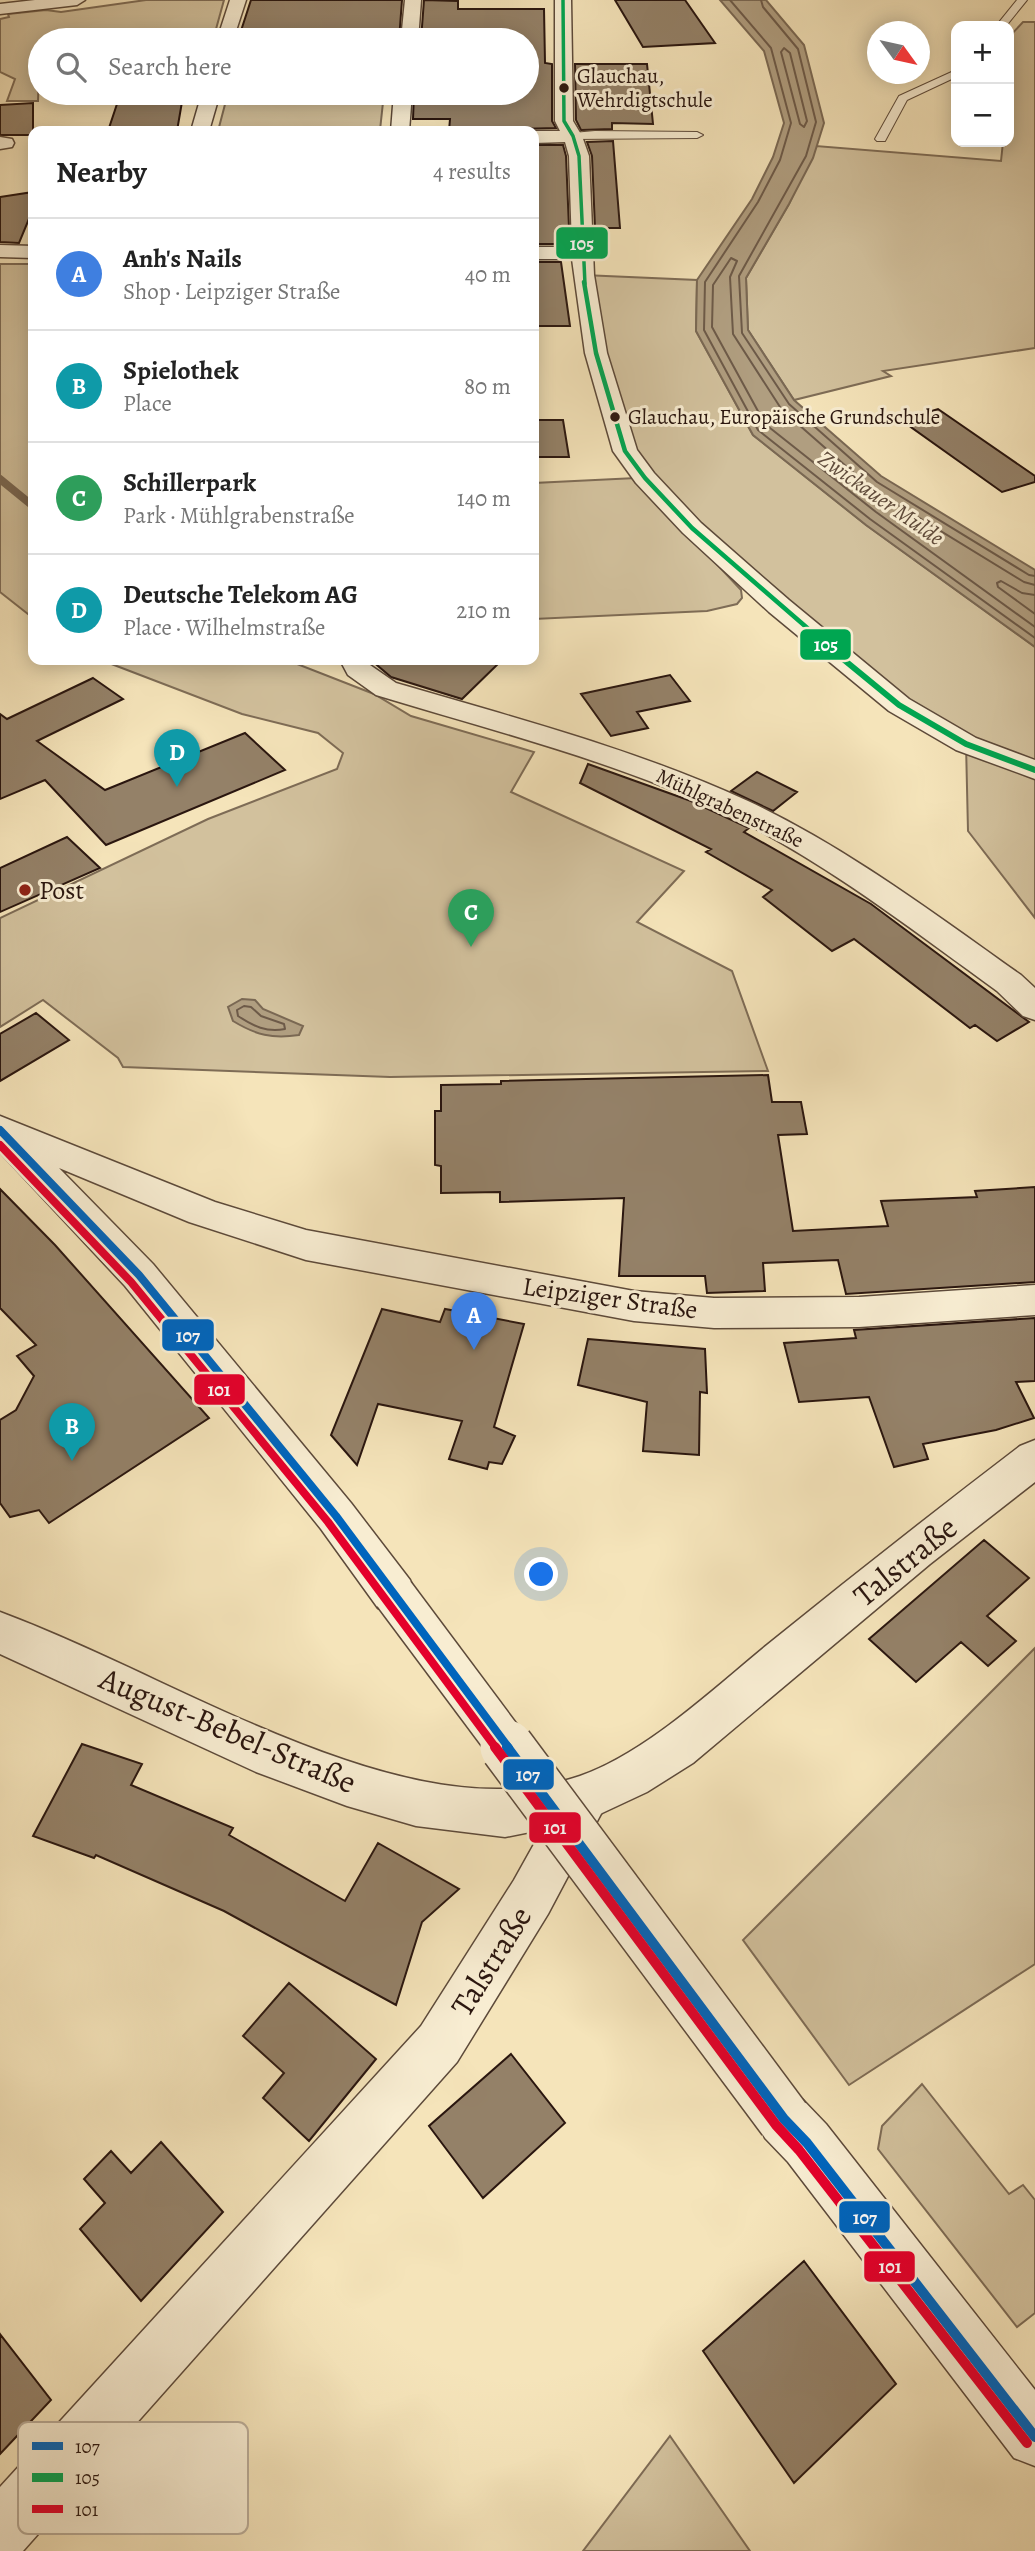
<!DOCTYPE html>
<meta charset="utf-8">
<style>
:root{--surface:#fff;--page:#f6f6f6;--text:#222;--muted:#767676;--line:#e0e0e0;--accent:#8f2418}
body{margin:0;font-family:Alegreya,serif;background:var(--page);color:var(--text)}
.controls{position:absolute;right:21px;top:21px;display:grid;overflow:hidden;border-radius:14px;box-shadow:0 4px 18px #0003}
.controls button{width:63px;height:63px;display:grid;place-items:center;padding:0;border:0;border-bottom:2px solid var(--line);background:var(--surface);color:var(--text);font:35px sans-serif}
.compass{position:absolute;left:867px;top:21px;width:63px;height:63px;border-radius:50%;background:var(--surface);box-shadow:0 4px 18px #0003;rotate:123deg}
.you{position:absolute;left:542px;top:1575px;width:24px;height:24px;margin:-18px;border:5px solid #fff;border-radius:50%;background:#1a73e8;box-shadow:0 0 0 10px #1a73e833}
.badge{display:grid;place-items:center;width:46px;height:46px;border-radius:50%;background:var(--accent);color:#fff;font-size:23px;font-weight:700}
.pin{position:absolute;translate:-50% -58px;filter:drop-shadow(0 2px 4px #0008)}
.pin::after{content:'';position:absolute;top:37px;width:24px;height:21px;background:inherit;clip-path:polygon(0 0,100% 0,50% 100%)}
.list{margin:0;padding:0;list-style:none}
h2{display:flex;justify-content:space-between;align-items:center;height:91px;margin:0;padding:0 28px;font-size:30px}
h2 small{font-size:23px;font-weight:400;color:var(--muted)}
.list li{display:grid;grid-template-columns:46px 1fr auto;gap:21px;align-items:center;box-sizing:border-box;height:112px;padding:0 28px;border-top:2px solid var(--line)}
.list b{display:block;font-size:26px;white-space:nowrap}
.list p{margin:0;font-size:23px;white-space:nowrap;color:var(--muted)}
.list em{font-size:23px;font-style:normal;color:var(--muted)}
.icon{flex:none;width:38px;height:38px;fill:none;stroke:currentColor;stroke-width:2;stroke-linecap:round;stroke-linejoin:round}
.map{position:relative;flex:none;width:1035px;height:2551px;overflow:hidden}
.search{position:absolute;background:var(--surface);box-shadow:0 4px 18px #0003;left:28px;top:28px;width:511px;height:77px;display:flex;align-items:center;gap:18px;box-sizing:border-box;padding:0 24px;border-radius:38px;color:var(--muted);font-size:26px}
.panel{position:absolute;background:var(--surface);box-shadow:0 4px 18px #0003;left:28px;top:126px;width:511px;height:539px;border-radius:14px}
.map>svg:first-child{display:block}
.green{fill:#d2c19d;stroke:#7e6c56;stroke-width:2}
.water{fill:#b09e80;stroke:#7a6853;stroke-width:2}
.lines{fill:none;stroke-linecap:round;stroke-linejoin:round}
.shore{stroke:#6d5a48;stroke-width:2}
.stream{stroke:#7a6853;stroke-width:8}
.building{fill:#948168;stroke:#2a160f;stroke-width:2}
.service-casing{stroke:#5d4a3a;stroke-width:2}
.minor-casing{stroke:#5d4a3a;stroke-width:3}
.tertiary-casing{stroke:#5d4a3a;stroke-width:3}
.service{fill:#f8edd2;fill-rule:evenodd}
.minor{fill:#f8edd2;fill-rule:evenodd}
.tertiary{fill:#f8edd2;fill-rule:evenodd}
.minor-bridge-far1-casing{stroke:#5d4a3a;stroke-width:44;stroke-linecap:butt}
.minor-bridge-casing{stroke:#5d4a3a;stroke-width:56;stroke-linecap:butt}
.minor-bridge-far1{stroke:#f8edd2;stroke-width:41}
.minor-bridge{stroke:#f8edd2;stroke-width:53}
.bus-1-far1-casing{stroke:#f8edd2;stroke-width:13}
.bus-1-casing{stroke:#f8edd2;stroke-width:15}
.bus-2-far2-casing{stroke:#f8edd2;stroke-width:6}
.bus-2-far1-casing{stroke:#f8edd2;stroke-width:8}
.bus-2-casing{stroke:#f8edd2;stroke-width:10}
.bus-3-far1-casing{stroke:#f8edd2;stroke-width:13}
.bus-3-casing{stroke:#f8edd2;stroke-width:15}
.bus-1-far1{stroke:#0065bd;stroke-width:8}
.bus-1{stroke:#0065bd;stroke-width:10}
.bus-2-far2{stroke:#00a651;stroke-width:3.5}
.bus-2-far1{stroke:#00a651;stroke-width:4.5}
.bus-2{stroke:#00a651;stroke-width:6}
.bus-3-far1{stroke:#e4002b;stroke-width:8}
.bus-3{stroke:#e4002b;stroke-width:10}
.bus-dot{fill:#2a160f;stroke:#f8edd2;stroke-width:2.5}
.poi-dot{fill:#8f2418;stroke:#f8edd2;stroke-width:2.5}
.labels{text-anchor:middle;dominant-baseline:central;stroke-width:6;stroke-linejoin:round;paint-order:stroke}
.far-bus-label{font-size:21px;fill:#2a160f;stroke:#f8edd2;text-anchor:start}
.far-street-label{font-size:21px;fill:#2a160f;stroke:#f8edd2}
.far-water-label{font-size:23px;font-style:italic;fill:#604c3c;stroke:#f8edd2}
.poi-label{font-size:26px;fill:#2a160f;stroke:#f8edd2;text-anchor:start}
.street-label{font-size:26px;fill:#2a160f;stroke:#f8edd2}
.near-street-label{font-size:32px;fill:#2a160f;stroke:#f8edd2}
.key{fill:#f8edd2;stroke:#baac98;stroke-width:2}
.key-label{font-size:19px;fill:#2a160f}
.line-badge{stroke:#f8edd2;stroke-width:2.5}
.badge-label{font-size:19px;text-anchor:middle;font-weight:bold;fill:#fff}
</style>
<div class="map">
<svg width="1035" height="2551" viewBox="0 0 1035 2551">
<rect width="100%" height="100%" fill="#f5e4ba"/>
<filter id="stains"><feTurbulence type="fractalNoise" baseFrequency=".00286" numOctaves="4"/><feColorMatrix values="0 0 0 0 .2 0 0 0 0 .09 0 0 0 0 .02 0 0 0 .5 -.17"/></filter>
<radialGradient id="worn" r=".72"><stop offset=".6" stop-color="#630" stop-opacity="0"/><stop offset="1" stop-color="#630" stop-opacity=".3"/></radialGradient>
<path class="green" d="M146,0h78l-11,40h-173l-2,61h-31l8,-22 -15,-7v-53l9,-2 -1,-3 38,-4 15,2z
M1023,22h12v326l-152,23 8,5 -97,24 -46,-70 -2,-52 43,-74 27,-58 185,15 2,-19h6v-105z
M228,93h156l-4,37 -162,1z
M0,264h33v354l-33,-26z
M583,275l114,5 -1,51 57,104 113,90 169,122v271l-67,-87 -2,-87 -67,-39 -254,-227z
M636,478l105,112 1,8 -5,6 -30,7 -173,8v-136z
M101,660h186l87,34 37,22 123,36 -23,40 173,79 -47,51 95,49 36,100 -378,6 -267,-10 -5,-9 -75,-58 -43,27v-109l208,-99 129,-50 6,-16 -25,-20 -76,-19z
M1035,1648v316l-186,121 -106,-145z
M922,2084l87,110 14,-9 12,15v113l-18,14 -139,-178 4,-23z
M670,2436l80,115h-167z"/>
<path class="water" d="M720,0h46l38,45 20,78 -11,35 -24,46 -43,74 2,52 46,70 87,76 154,94v77l-169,-122 -113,-90 -57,-104 1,-51 55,-81 21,-42 11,-34 -20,-72z
M242,999l13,1 8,9 40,17 -4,9c-27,4 -43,0 -66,-14l-5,-14z"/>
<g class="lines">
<path class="shore" d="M730,0l41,48 20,75 -11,37 -22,42 -53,80 -1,48 54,100 112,89 165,119
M761,0l2,7 35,42 18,73 -10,34 -67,120 3,57 47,71 88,78 152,93 6,1
M784,48l6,5 17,68 -3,6 -4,-3 -19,-72z
M1035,585l-11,-3 -152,-93 -90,-79 -49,-76 -3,-57 7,-16 -6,-3 -18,27 -1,42 53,97 111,88 159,115
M1035,595l-13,-2 -21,-12 -4,2 1,4 37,27
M244,1006l7,1 10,9 23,8 1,5c-18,4 -32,-3 -47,-13l-1,-6z"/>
<path class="stream" d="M0,479l33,27"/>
</g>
<path class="building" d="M251,0h151l-3,40h-161z
M424,0l34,1v8h86l1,54 7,1v57l4,7 -107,3 1,-12h-37l1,-26h113v-53h-106z
M615,0h70l30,43 -72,4z
M575,64h72l6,60 -41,-1v6l-31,1 -5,-10z
M183,96l-6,35h-69l11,-33z
M33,103v32h-33v-30z
M613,141l7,87h-25l-3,-72 -5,-14z
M534,145h29l3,11 3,72h-11l1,16h-25z
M33,192l-2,22 -12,29 -19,-1v-45z
M534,262h27l9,64h-36z
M938,409l97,67v6l-33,10 -101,-72z
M534,420h29l6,37h-35z
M371,660h131l-40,39 -71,-22z
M670,675l20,26 -53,11 11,16 -37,8 -30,-42z
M93,678l30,21 -86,42 68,49 140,-57 40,37 -179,75 -61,-65 -45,19v-85l7,5z
M588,764l103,37 58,27 -5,4 127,72 158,118 -32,19 -22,-16 -5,3 -116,-89 -22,12 -69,-54 9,-7 -66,-38 5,-3 -131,-66z
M757,772l40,20 -24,19 -42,-20z
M67,837l33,31 -100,44v-44z
M36,1013l33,27 -69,41v-47z
M768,1075l4,27h29l6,32 -29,1 15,96 95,-5 -7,-25 96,-4 -2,-6 60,-4v95l-189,12 -8,-34 -75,3 2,28 -58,2 -2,-17h-86l5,-78 -124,4v-10l-59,1v-27l-6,-1v-54h6v-26l60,-1v-3z
M0,1189l55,56 154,173 -160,105 -10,-13 -29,7 -10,-14v-83l16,-10 18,-34 -17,-20 19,-11 -36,-37z
M382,1309l58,13 5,-13 79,15 -30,103 21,9 -13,28 -13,-2 -2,7 -38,-10 13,-38 -84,-17 -21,61 -26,-30z
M1035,1318v63l-19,1 18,36 -38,12 -73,14 5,15 -34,8 -25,-70 -70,5 -15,-59 72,-5 -2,-8z
M588,1339l117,10 2,44 -7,-1 -1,63 -56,-4 4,-49 -69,-17z
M984,1540l45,38 -42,38 29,25 -28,25 -27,-24 -45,40 -47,-43z
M82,1744l60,20 -11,21 102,43 -4,7 116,66 33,-58 81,46 -37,33 -26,83 -172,-94 -128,-56 -2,3 -61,-22z
M289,1983l87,76 -67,82 -46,-43 21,-25 -41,-37z
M511,2054l54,69 -82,75 -54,-72z
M161,2142l62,70 -82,89 -61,-72 25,-26 -21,-24 27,-28 20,22z
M804,2261l92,123 -102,99 -91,-132z
M0,2334l51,66 -51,54z"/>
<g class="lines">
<g class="service-casing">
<path id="service" d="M1017,0h10l-21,26h-10z
M956,70v7l-49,23 -22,41h-8l-2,-2 24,-43z
M595,131l102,1 6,3 -6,3 -124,1 -6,-3 6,-3z"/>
</g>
<g class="minor-casing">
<path id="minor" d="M35,0h50l-8,5 -77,9v-10z
M230,0h16l-13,40h-16z
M405,0h16l-3,40h-17z
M555,0h16l2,121 9,15 7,20 5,119 13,78 30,97 17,23 47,50 88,77 120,99 67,39 59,22v19l-79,-29 -67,-39 -120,-99 -86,-79 -47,-50 -23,-32 -28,-98 -13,-94h-38v-12h38l-3,-91 -4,-14 -31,1v-12h26l-5,-10z
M202,93h18l-11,38h-18z
M394,93h18l-3,38h-18z
M0,137l12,2 2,4 -2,4 -12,2z
M0,245l33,1v12l-33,-1z
M340,660h28l2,5 26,18c119,35 239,66 352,118 98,46 185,112 273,174l14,13v32l-12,-4 -26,-25c-87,-63 -173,-130 -270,-177 -112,-53 -233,-83 -351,-119l-28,-20z
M0,1116l215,86 91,28 328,61 80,7 145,-1 176,-12v30l-176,12 -145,1 -80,-7 -328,-61 -117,-38 -130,-54 94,96 198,239 59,77 6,14 -6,14 -16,6 -16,-6 -57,-79 -196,-243 -125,-134z
M579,1787l17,7 7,16 -55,104 -91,148 -434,489h-23v-64l421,-461 93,-146 48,-86z
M784,2092l19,8 23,24 209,266v76l-21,-8 -226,-296 -23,-24 -8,-19 8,-19z"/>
</g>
<g class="tertiary-casing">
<path id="tertiary" d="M1035,1440v42l-105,82 -237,199 -46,29 -62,29 -80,16 -89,-11 -69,-20 -91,-34 -256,-118v-42c117,44 226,108 345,148 74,25 159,42 235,16 66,-23 133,-87 187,-131 84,-68 168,-134 253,-199z"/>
</g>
<use href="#service" class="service"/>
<use href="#minor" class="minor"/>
<use href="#tertiary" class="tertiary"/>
<g class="minor-bridge-far1-casing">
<path id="minor-bridge-far1" d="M394,1594l115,154"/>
</g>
<g class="minor-bridge-casing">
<path id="minor-bridge" d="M507,1747l277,372"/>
</g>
<use href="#minor-bridge-far1" class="minor-bridge-far1"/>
<use href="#minor-bridge" class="minor-bridge"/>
<g class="bus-1-far1-casing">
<path id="bus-1-far1" d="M0,1130l139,145 197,241 173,232"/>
</g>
<g class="bus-1-casing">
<path id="bus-1" d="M507,1747l277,372 23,24 228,294"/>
</g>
<g class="bus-2-far2-casing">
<path id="bus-2-far2" d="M563,0l1,121 9,15 6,20 6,128"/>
</g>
<g class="bus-2-far1-casing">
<path id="bus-2-far1" d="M584,282l12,71 29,98 20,27 47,50 143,124"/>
</g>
<g class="bus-2-casing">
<path id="bus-2" d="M832,650l67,55 67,39 69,26"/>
</g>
<g class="bus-3-far1-casing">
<path id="bus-3-far1" d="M0,1145l131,137 197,240 168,226"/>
</g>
<g class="bus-3-casing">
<path id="bus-3" d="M495,1747l281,378 23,25 228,293"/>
</g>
<use href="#bus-1-far1" class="bus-1-far1"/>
<use href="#bus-1" class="bus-1"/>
<use href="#bus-2-far2" class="bus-2-far2"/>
<use href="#bus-2-far1" class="bus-2-far1"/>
<use href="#bus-2" class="bus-2"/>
<use href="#bus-3-far1" class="bus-3-far1"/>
<use href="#bus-3" class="bus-3"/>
</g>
<g class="bus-dot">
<circle cx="564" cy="88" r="6"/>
<circle cx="615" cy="417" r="6"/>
</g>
<circle class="poi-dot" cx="25" cy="890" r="7"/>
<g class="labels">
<g class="far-bus-label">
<text x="577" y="76">Glauchau,<tspan x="577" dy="24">Wehrdigtschule</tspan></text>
<text x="628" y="417">Glauchau, Europäische Grundschule</text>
</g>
<g class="far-street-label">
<text transform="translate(730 808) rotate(25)">Mühlgrabenstraße</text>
</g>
<g class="far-water-label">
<text transform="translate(881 498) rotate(35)">Zwickauer Mulde</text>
</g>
<g class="poi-label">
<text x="39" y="890">Post</text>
</g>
<g class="street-label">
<text transform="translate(610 1298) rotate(8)">Leipziger Straße</text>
</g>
<g class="near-street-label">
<text transform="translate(905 1561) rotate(-39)">Talstraße</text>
<text transform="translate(228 1730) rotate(23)">August-Bebel-Straße</text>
<text transform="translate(491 1961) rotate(-58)">Talstraße</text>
</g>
</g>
<rect x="18" y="2422" width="230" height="112" rx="10" class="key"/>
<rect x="32" y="2442" width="31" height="8" fill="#0065bd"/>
<rect x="32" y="2473" width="31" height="9" fill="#00a651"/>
<rect x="32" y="2505" width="31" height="8" fill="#e4002b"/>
<g class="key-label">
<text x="75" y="2453">107</text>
<text x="75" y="2484">105</text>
<text x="75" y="2516">101</text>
</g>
<g class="line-badge">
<rect x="555" y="226" width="54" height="34" rx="7" fill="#00a651"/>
<rect x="799" y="628" width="53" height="33" rx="7" fill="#00a651"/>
<rect x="161" y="1318" width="54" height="34" rx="7" fill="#0065bd"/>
<rect x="193" y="1373" width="53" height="33" rx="7" fill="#e4002b"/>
<rect x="502" y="1758" width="53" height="33" rx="7" fill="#0065bd"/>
<rect x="528" y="1811" width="54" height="33" rx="7" fill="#e4002b"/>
<rect x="838" y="2200" width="53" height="34" rx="7" fill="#0065bd"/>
<rect x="863" y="2250" width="53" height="33" rx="7" fill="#e4002b"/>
</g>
<g class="badge-label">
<text x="582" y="250">105</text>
<text x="826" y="651">105</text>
<text x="188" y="1342">107</text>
<text x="219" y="1396">101</text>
<text x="528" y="1781">107</text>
<text x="555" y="1834">101</text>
<text x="865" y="2224">107</text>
<text x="890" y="2273">101</text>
</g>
<rect width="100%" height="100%" filter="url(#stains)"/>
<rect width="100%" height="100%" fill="url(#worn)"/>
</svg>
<div class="controls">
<button>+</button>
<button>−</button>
</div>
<svg class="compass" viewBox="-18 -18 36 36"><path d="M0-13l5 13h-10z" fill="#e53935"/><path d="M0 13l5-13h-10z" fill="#767676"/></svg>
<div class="you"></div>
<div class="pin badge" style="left:474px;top:1350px;background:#3f7fe0">A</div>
<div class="pin badge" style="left:72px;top:1461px;background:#0f9aa8">B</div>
<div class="pin badge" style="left:471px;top:947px;background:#2e9e5b">C</div>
<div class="pin badge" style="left:177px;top:787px;background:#0f9aa8">D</div>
<div class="search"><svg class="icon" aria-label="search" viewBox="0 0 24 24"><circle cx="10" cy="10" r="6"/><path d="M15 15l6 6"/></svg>Search here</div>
<section class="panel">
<h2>Nearby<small>4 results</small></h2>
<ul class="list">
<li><span class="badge" style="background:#3f7fe0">A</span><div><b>Anh's Nails</b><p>Shop · Leipziger Straße</p></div><em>40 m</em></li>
<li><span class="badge" style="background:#0f9aa8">B</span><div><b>Spielothek</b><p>Place</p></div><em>80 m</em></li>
<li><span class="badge" style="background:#2e9e5b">C</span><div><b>Schillerpark</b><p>Park · Mühlgrabenstraße</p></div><em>140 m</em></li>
<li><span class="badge" style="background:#0f9aa8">D</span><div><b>Deutsche Telekom AG</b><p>Place · Wilhelmstraße</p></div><em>210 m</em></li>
</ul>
</section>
</div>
